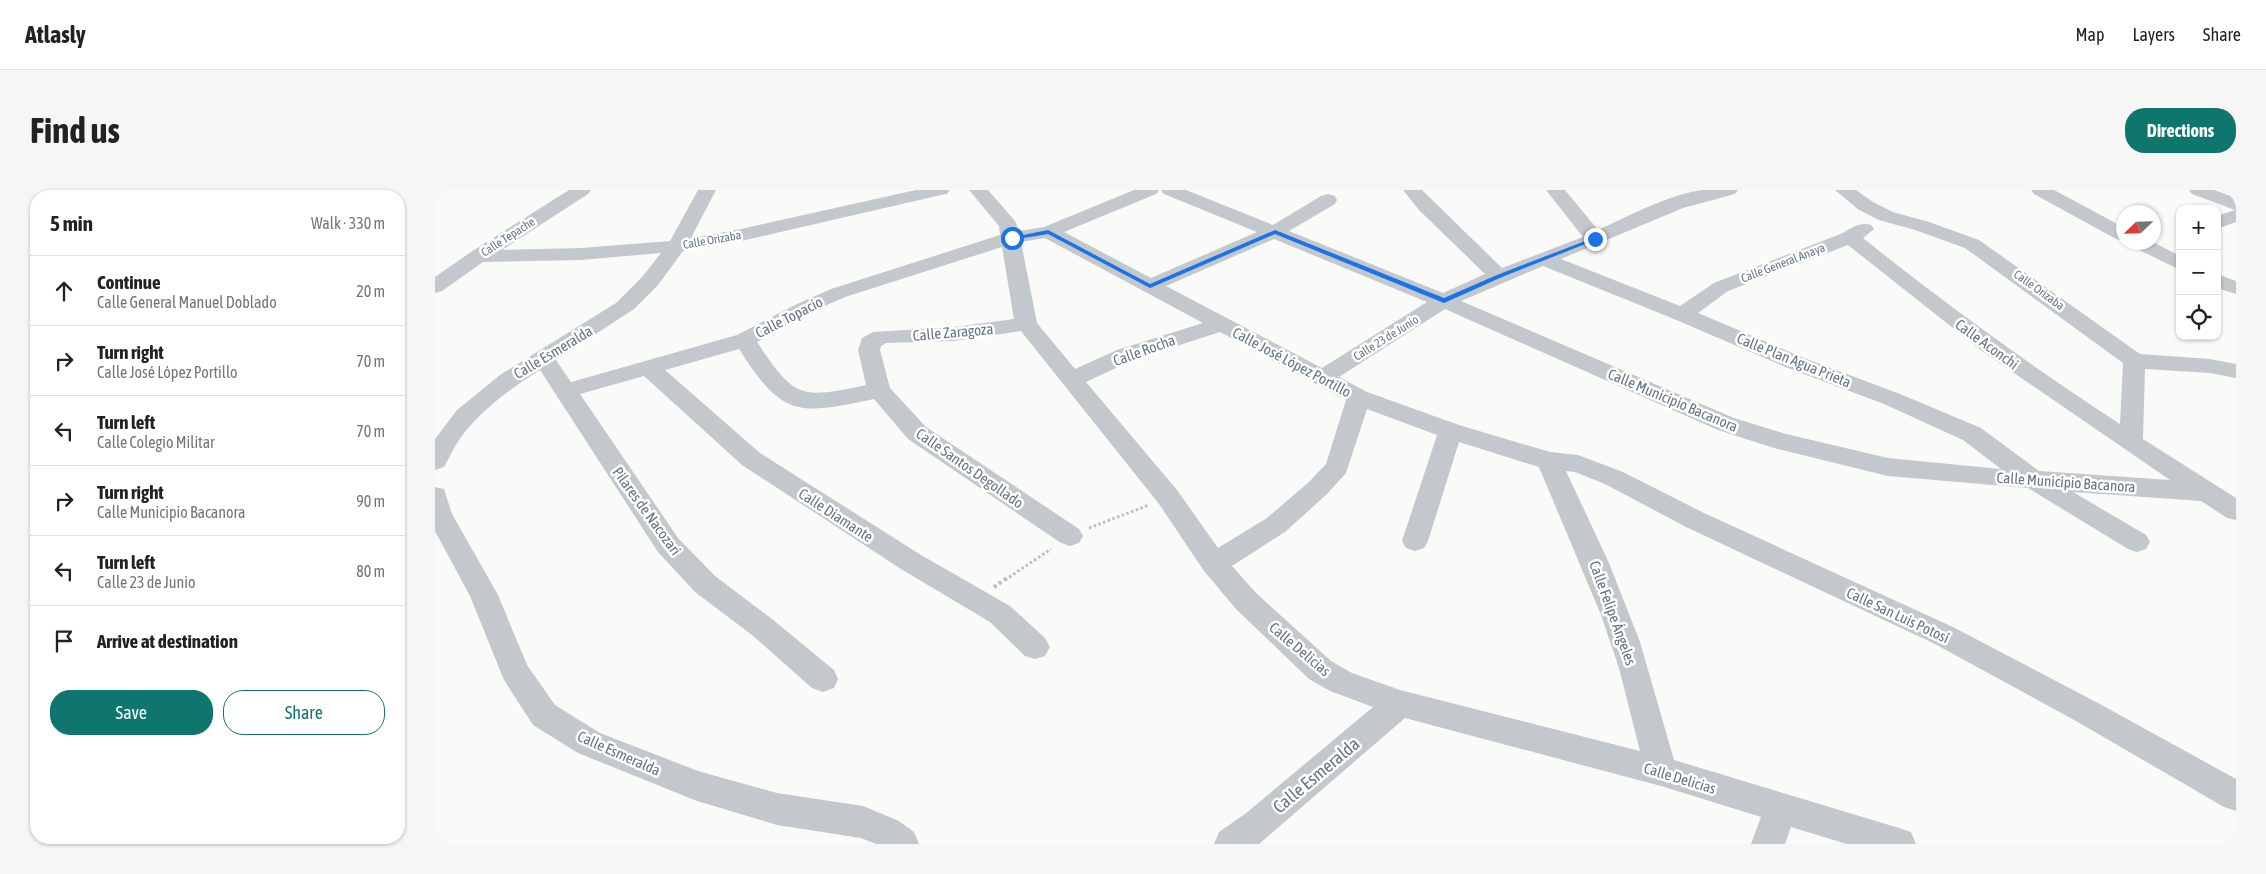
<!DOCTYPE html>
<meta charset="utf-8">
<style>
:root{--surface:#fff;--page:#f6f6f6;--text:#222;--muted:#767676;--line:#e0e0e0;--accent:#0f766e}
body{margin:0;font-family:"Asap Condensed",sans-serif;background:var(--page);color:var(--text)}
.controls{position:absolute;right:15px;top:15px;display:grid;overflow:hidden;border-radius:10px;box-shadow:0 1px 4px #0004}
.controls button{width:45px;height:45px;display:grid;place-items:center;padding:0;border:0;border-bottom:1px solid var(--line);background:var(--surface);color:var(--text);font:25px sans-serif}
.compass{position:absolute;left:1681px;top:15px;width:45px;height:45px;border-radius:50%;background:var(--surface);box-shadow:0 1px 4px #0004;rotate:247deg}
.stop{position:absolute;width:15px;height:15px;margin:-11px;border:4px solid #1a73e8;border-radius:50%;background:#fff}
.stop.end{background:#1a73e8;border-color:#fff;box-shadow:0 1px 5px #0008}
.list{margin:0;padding:0;list-style:none}
h2{display:flex;justify-content:space-between;align-items:center;height:65px;margin:0;padding:0 20px;font-size:21px}
h2 small{font-size:16px;font-weight:400;color:var(--muted)}
.list li{display:grid;grid-template-columns:32px 1fr auto;gap:15px;align-items:center;box-sizing:border-box;height:70px;padding:0 20px;border-top:1px solid var(--line)}
.list b{display:block;font-size:19px;white-space:nowrap}
.list p{margin:0;font-size:16px;white-space:nowrap;color:var(--muted)}
.list em{font-size:16px;font-style:normal;color:var(--muted)}
.actions{display:flex;gap:10px;padding:15px 20px}
.actions a{flex:1;padding:11px 0;border:1px solid var(--accent);border-radius:20px;text-align:center;font-size:18px;color:var(--accent)}
.actions .main{background:var(--accent);color:#fff}
.icon{flex:none;width:28px;height:28px;fill:none;stroke:currentColor;stroke-width:2;stroke-linecap:round;stroke-linejoin:round}
.map{position:relative;flex:none;width:1801px;height:654px;overflow:hidden;border-radius:20px}
header{display:flex;align-items:center;gap:30px;box-sizing:border-box;height:70px;padding:0 25px;background:var(--surface);border-bottom:1px solid var(--line)}
header strong{font-size:24px}
nav{display:flex;gap:28px;margin-inline-start:auto;font-size:18px}
.intro{display:flex;align-items:center;justify-content:space-between;box-sizing:border-box;height:120px;padding:0 30px}
h1{margin:0;font-size:35px}
.button{padding:12px 22px;border-radius:20px;background:var(--accent);color:#fff;font-size:18px;font-weight:700}
main{display:flex;gap:30px;padding:0 30px}
aside{flex:1;background:var(--surface);border-radius:20px;box-shadow:0 1px 4px #0004}
.map>svg:first-child{display:block}
.lines{fill:none;stroke-linecap:round;stroke-linejoin:round}
.path-far1{stroke:#bbbfc2;stroke-width:3;stroke-dasharray:2.5 2.5;stroke-linecap:butt}
.path{stroke:#bbbfc2;stroke-width:4;stroke-dasharray:3 3;stroke-linecap:butt}
.minor{fill:#c3c8cc;fill-rule:evenodd}
.route{fill:#1a73e8}
.labels{text-anchor:middle;dominant-baseline:central;stroke-width:5;stroke-linejoin:round;paint-order:stroke}
.far-street-label{font-size:12px;fill:#657683;stroke:#fff}
.street-label{font-size:15px;fill:#657683;stroke:#fff}
.near-street-label{font-size:18px;fill:#657683;stroke:#fff}
</style>
<header>
<strong>Atlasly</strong>
<nav><a>Map</a><a>Layers</a><a>Share</a></nav>
</header>
<div class="intro"><h1>Find us</h1><a class="button">Directions</a></div>
<main>
<aside>
<h2>5 min<small>Walk · 330 m</small></h2>
<ul class="list">
<li><svg class="icon" aria-label="ahead" viewBox="0 0 24 24"><path d="M12 20V5M6 11l6-6 6 6"/></svg><div><b>Continue</b><p>Calle General Manuel Doblado</p></div><em>20 m</em></li>
<li><svg class="icon" aria-label="right" viewBox="0 0 24 24"><path d="M7 20v-9h11M14 6l5 5-5 5"/></svg><div><b>Turn right</b><p>Calle José López Portillo</p></div><em>70 m</em></li>
<li><svg class="icon" aria-label="left" viewBox="0 0 24 24"><path d="M17 20v-9H6M10 6l-5 5 5 5"/></svg><div><b>Turn left</b><p>Calle Colegio Militar</p></div><em>70 m</em></li>
<li><svg class="icon" aria-label="right" viewBox="0 0 24 24"><path d="M7 20v-9h11M14 6l5 5-5 5"/></svg><div><b>Turn right</b><p>Calle Municipio Bacanora</p></div><em>90 m</em></li>
<li><svg class="icon" aria-label="left" viewBox="0 0 24 24"><path d="M17 20v-9H6M10 6l-5 5 5 5"/></svg><div><b>Turn left</b><p>Calle 23 de Junio</p></div><em>80 m</em></li>
<li><svg class="icon" aria-label="arrive" viewBox="0 0 24 24"><path d="M6 21V4h12l-3 4 3 4H6"/></svg><div><b>Arrive at destination</b></div></li>
</ul>
<div class="actions"><a class="main">Save</a><a>Share</a></div>
</aside>
<div class="map">
<svg width="1801" height="654" viewBox="0 0 1801 654">
<rect width="100%" height="100%" fill="#fafaf8"/>
<g class="lines">
<path class="path-far1" d="M654,338l60,-23
M570,390l46,-31"/>
<path class="path" d="M559,397l13,-9"/>
<path class="minor" d="M134,0h22l-3,4 -86,56 79,-2 89,-7 28,-51h18l-25,48 50,-9 175,-39h34l-3,4 -6,1 -200,46 -58,10 -25,34 -24,24 -78,51 15,22 166,-47 60,-31 34,-15 169,-54 -1,-9 -30,-36h19l27,31 4,10 25,-4 90,-37h25l-3,4 -92,38 87,46 106,-46 -93,-38 -3,-4h25l87,35 48,-29 7,-2 7,2 2,4 -2,4 -46,27 154,62 42,-19 -66,-64 -16,-20h19l80,78 81,-31 -37,-47h19l33,40c31,-14 71,-36 105,-40 11,0 24,0 35,0l-3,4 -52,14 -122,51 119,47 34,-23 129,-50c10,-6 17,-11 28,-8l3,4 -11,9c82,66 168,128 257,186l3,-61 -158,-115 -50,-18 -36,-10 -20,-10 -24,-20h21l17,12 20,10 36,10 50,18 161,114 70,5 26,5v14l-26,-5 -65,-4 -2,70 93,59v22l-9,-2 -26,-17 -128,-9 73,43 4,7 -4,7 -9,3 -9,-3 -100,-61 -140,-12 -114,-28 -56,-18 -273,-121 -106,68 28,15 92,33 91,27 28,3 45,17 81,41 249,114 145,76 138,76v32l-12,-4 -148,-86 -143,-78 -247,-116 -81,-43 -30,-12 -9,-1 43,92 31,79 34,118 225,68 12,4 5,12h-69l-56,-17 -6,17h-34l10,-27 -100,-31 -256,-68 -146,126h-45l5,-12 26,-18 128,-107 -43,-16 -21,-12 -73,-70 -32,-38 -45,-67 -138,-173 -67,10 -68,2 -5,3 -1,4 10,38 36,39 153,102 4,7 -4,7 -9,3 -9,-3 -153,-104 -34,-40c-76,16 -91,19 -135,-50l-74,21 95,83 161,102 89,51 35,32 5,9 -5,9 -10,3 -10,-3 -35,-34 -89,-53 -159,-104 -98,-89 -64,18 98,144 37,38 57,43 62,51 4,9 -4,9 -11,4 -11,-4 -60,-53 -57,-43 -37,-40 -118,-182c-30,19 -60,40 -81,70 -6,9 -10,18 -15,27l-9,3v-31l22,-29 43,-35 116,-72 27,-27 18,-23 -80,7 -98,2 -41,29 -7,2v-16l36,-25zM610,48l158,85 -86,27 -42,19 -38,-46 -16,-81zM839,49l153,63 -105,66 -156,-82zM1413,55l134,106 188,129 -131,-9 -58,-43 -81,-34 -96,-36 -106,-45 30,-22zM567,57l12,72 -60,8 -81,5 -11,6 -4,12 8,35c-65,14 -71,14 -109,-43l54,-30 34,-15zM1108,76l131,53 114,49 96,36 79,36 38,29 -113,-11 -102,-24 -52,-16 -273,-117zM785,142l126,68 -20,64 -17,18 -42,36 -49,30 -41,-58 -91,-108 47,-22zM932,219l70,26 -35,106 4,7 9,3 9,-3 4,-7 31,-99 80,25 62,148 18,53 21,83 -240,-61 -48,-17 -21,-12 -75,-68 -24,-27 53,-34 42,-38 19,-21z
M1596,0h23l69,37v14l-7,-2 -82,-45z
M1754,0h25l22,8v24l-19,7v-13l18,-6 -43,-16z
M1694,52h24l27,14v14l-49,-24z
M1782,84l19,7v13l-19,-6z
M0,297l9,2 8,25 46,81 29,70 28,40 45,28 98,38 79,22 86,13 36,15 15,11 5,12h-43l-15,-6 -84,-13 -80,-24 -119,-48 -45,-28 -29,-45 -34,-84 -35,-65z"/>
</g>
<path class="route" d="M613,40l102,54 125,-54 169,68 53,-23 96,-37 5,1 -96,38 -58,26 -169,-69 -125,54 -102,-54 -36,6 -3,-2z"/>
<g class="labels">
<g class="far-street-label">
<text transform="translate(73 47) rotate(-33)">Calle Tepache</text>
<text transform="translate(277 50) rotate(-10)">Calle Orizaba</text>
<text transform="translate(1348 73) rotate(-21)">Calle General Anaya</text>
<text transform="translate(1604 100) rotate(36)">Calle Orizaba</text>
<text transform="translate(951 148) rotate(-32)">Calle 23 de Junio</text>
</g>
<g class="street-label">
<text transform="translate(354 127) rotate(-27)">Calle Topacio</text>
<text transform="translate(518 142) rotate(-5)">Calle Zaragoza</text>
<text transform="translate(1552 154) rotate(36)">Calle Aconchi</text>
<text transform="translate(709 160) rotate(-20)">Calle Rocha</text>
<text transform="translate(118 162) rotate(-31)">Calle Esmeralda</text>
<text transform="translate(1359 170) rotate(22)">Calle Plan Agua Prieta</text>
<text transform="translate(857 172) rotate(28)">Calle José López Portillo</text>
<text transform="translate(1238 210) rotate(23)">Calle Municipio Bacanora</text>
<text transform="translate(535 278) rotate(35)">Calle Santos Degollado</text>
<text transform="translate(1631 292) rotate(4)">Calle Municipio Bacanora</text>
<text transform="translate(212 321) rotate(54)">Pilares de Nacozari</text>
<text transform="translate(401 325) rotate(33)">Calle Diamante</text>
<text transform="translate(1178 423) rotate(70)">Calle Felipe Ángeles</text>
<text transform="translate(1463 425) rotate(25)">Calle San Luis Potosí</text>
<text transform="translate(865 459) rotate(40)">Calle Delicias</text>
<text transform="translate(184 563) rotate(24)">Calle Esmeralda</text>
<text transform="translate(1245 588) rotate(17)">Calle Delicias</text>
</g>
<g class="near-street-label">
<text transform="translate(881 585) rotate(-40)">Calle Esmeralda</text>
</g>
</g>
</svg>
<div class="controls">
<button>+</button>
<button>−</button>
<button><svg class="icon" aria-label="locate" viewBox="0 0 24 24"><circle cx="12" cy="12" r="6"/><path d="M12 2v4M12 18v4M2 12h4M18 12h4"/></svg></button>
</div>
<svg class="compass" viewBox="-18 -18 36 36"><path d="M0-13l5 13h-10z" fill="#e53935"/><path d="M0 13l5-13h-10z" fill="#767676"/></svg>
<div class="stop" style="left:577px;top:48px"></div>
<div class="stop end" style="left:1160px;top:49px"></div>
</div>
</main>
